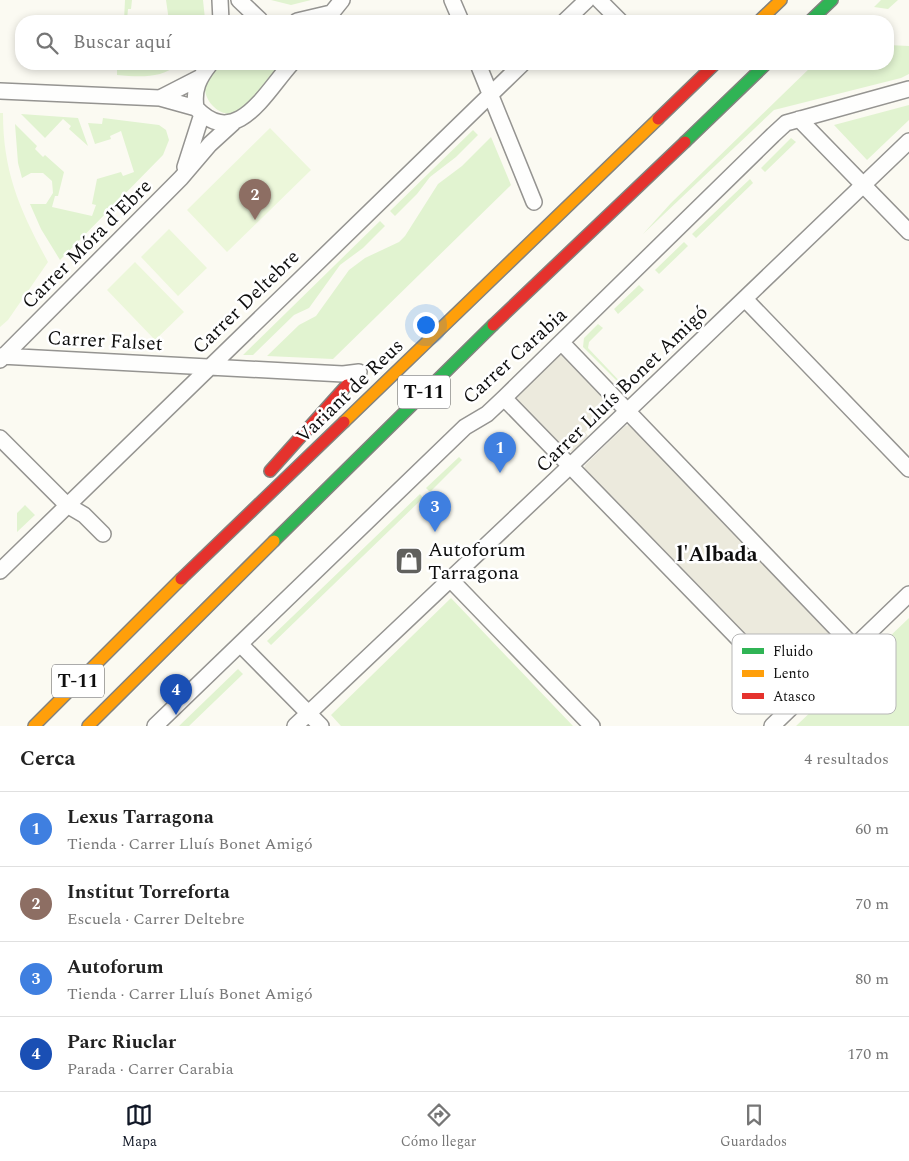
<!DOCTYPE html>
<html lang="es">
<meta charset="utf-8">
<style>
:root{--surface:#fff;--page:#f2f2f2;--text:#222;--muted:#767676;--line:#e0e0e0;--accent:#111827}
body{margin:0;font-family:Spectral,serif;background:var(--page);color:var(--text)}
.you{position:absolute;left:425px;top:324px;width:18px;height:18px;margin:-12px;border:4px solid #fff;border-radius:50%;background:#1a73e8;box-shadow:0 0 0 8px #1a73e833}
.badge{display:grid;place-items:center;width:32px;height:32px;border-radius:50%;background:var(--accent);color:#fff;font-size:16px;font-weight:700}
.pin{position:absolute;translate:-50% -41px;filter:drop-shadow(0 1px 2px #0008)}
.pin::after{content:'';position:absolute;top:26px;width:18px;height:15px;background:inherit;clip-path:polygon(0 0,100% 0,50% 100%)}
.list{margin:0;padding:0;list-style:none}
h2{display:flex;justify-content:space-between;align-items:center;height:65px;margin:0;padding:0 20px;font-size:21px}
h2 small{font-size:16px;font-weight:400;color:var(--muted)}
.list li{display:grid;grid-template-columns:32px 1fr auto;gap:15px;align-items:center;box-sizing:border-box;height:75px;padding:0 20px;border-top:1px solid var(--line)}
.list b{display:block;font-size:19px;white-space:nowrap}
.list p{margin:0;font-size:16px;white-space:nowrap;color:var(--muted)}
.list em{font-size:16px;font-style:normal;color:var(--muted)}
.icon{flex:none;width:28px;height:28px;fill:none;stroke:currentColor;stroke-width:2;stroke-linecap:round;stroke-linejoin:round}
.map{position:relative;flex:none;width:909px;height:726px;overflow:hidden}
.search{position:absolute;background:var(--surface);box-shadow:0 2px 8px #0003;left:15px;right:15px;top:15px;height:55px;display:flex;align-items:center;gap:12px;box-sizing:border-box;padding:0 18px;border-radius:20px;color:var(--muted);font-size:19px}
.sheet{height:365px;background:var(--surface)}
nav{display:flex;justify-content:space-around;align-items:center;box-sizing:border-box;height:70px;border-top:1px solid var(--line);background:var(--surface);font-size:14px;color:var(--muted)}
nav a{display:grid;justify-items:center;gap:2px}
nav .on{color:var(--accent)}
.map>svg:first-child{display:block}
.green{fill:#e1f3d0}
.pitch{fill:#ecf7da}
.plaza{fill:#eceadd}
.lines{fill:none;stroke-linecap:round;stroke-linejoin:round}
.street-casing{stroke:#959491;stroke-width:18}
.fast-casing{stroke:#82827e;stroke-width:14}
.slow-casing{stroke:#82827e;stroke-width:14}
.jam-casing{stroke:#82827e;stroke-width:14}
.street{stroke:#fefefd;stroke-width:15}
.fast{stroke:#30b455;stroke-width:11}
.slow{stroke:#ff9f0a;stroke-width:11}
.jam{stroke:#e5322d;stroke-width:11}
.labels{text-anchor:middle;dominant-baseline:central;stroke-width:5;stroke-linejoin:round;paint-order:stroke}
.shield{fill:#fff;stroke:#565656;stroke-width:1}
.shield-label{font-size:19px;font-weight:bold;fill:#0e0e0e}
.street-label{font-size:20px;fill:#0e0e0e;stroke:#fff}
.poi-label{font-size:20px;fill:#0e0e0e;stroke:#fff;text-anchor:start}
.neighbourhood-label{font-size:21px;font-weight:bold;fill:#0e0e0e;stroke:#fff}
.key{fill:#fff;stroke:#b7b7b7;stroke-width:1}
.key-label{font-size:14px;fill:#0e0e0e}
</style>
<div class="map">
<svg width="909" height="726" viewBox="0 0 909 726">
<rect width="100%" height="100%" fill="#fbfaf2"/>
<path class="green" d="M125,0h7l-1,9h-3l-1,11h-3z
M166,0h37l2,19 -2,2h-34z
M271,0h40l-20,5z
M881,0h17l-10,9 -14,-2z
M888,45l21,1v28l-8,4 -127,32 -131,124 28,-31 143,-139h74z
M117,64h62c-19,15 -39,13 -62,11z
M219,64h61c-3,9 -13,17 -19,24 -6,8 -15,22 -25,25 -15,5 -32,-11 -31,-26 1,-10 8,-17 14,-23z
M909,105v15l-42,40 -33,-35z
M21,114l57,4 10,28 -19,-17 2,-3 -8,-7 -18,19z
M103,118l56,7 7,5 3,10 -6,15 -103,105 -19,-31 -11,-25h16l7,-11 -1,-12 -9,-8h-12l-9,5 -4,-15 -3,-39 22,22 -2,3 8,8 2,-2 19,17 -6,24h-3l-3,11 40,9 4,-11 -4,-1 5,-25 24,-7 2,4 11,-4 -13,-41 -11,5 1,3 -16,5 -7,-21 14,1z
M473,130l5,5 -22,22 -26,20 -13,17 -22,22 -5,-5z
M491,137l20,48 -178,174 -66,-3 32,-31 17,-9 33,-46 16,-12 34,-16 6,-6 33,-52 24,-18z
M791,138l5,4 -31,30 -4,-4z
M750,179l3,4 -57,55 -4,-4z
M380,221l5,5 -22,22 -23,17 -31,43 -15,7 -41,40h-10z
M684,242l4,4 -29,28 -4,-4z
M639,285l5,5 -26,24 -4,-5z
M598,324l5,4 -14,14 -1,6 39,41 -1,1 -43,-43 1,-9z
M459,457l3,3 -32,32 -4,-4z
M420,494l3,4 -152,147 -4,-4z
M25,505l10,10 -18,17v-19z
M451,598l122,128h-232l-10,-11z
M909,618v108h-113z
M238,669l5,5 -54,52h-10z"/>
<path class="pitch" d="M0,113h3c0,60 17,97 45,149l-40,58 -8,7z
M270,128l41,42 -84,82 -40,-42z
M169,229l38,39 -29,28 -37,-39z
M135,262l49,50 -29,28 -48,-50z"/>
<path class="plaza" d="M561,354l4,2 45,49v4l-25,23 3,4 -15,16 -9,-2 -47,-47 -2,-6 41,-42z
M629,425l6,3 202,211 2,5 -2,5 -37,37 -6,1 -210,-217 1,-5 40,-39z"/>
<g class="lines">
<g class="street-casing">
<path id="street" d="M220,0l1,21
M239,0l21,20
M452,0l9,21
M599,0l21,21
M326,20l16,-20
M297,21l34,-8
M565,21l22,-21
M210,64c-11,14 -17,25 -14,44 40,42 69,-15 95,-44
M478,64l56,138
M0,91l160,7 36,10
M160,98l39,-20
M799,119l110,113
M185,167l17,-53
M745,299l164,170
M562,343l292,304
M0,356l343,18 16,-2
M0,360l181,-182 29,-34 23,-21
M504,398l294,302
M0,438l67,67 17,10 19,19
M0,571l522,-507
M450,579l142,147
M240,644l81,82
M155,726l310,-299 22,-13 17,-16 269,-263 13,-12 123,-34
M295,726l274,-259 340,-326
M772,726l137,-132"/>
</g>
<g class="fast-casing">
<path id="fast" d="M810,21l22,-21
M685,142l81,-78
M274,541l219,-216"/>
</g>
<g class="slow-casing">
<path id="slow" d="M759,21l22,-21
M344,422l314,-303
M34,726l147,-147
M88,726l186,-185"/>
</g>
<g class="jam-casing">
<path id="jam" d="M658,119l57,-55
M493,325l192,-183
M270,471l77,-86
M181,579l163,-157"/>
</g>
<use href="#street" class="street"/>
<use href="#fast" class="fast"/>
<use href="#slow" class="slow"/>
<use href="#jam" class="jam"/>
</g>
<defs>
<g id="shop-square" transform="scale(1.4375)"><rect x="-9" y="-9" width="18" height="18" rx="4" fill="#61615e" stroke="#fff"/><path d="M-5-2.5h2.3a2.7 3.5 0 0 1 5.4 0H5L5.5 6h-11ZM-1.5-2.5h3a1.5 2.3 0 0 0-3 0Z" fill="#fff"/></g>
</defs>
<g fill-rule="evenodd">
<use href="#shop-square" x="409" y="561"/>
</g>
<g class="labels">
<g class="shield">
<rect x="398" y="375.5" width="52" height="33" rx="4"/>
<rect x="52" y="664.5" width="52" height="33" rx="4"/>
</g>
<g class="shield-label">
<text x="424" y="392">T-11</text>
<text x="78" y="681">T-11</text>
</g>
<g class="street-label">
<text transform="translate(87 244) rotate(-45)">Carrer Móra d'Ebre</text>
<text transform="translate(246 302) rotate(-44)">Carrer Deltebre</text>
<text transform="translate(105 341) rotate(3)">Carrer Falset</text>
<text transform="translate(515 356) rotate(-42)">Carrer Carabia</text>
<text transform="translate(622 389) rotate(-44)">Carrer Lluís Bonet Amigó</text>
<text transform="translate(350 391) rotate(-44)">Variant de Reus</text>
</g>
<g class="poi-label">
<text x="428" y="550">Autoforum<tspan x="428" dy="23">Tarragona</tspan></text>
</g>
<g class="neighbourhood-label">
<text x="717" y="555">l'Albada</text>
</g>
</g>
<rect x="732" y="634" width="164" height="80" rx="8" class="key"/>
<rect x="742" y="648" width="22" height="6" fill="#30b455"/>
<rect x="742" y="670" width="22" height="7" fill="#ff9f0a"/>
<rect x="742" y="693" width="22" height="6" fill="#e5322d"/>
<g class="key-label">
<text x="773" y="656">Fluido</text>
<text x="773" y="678">Lento</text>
<text x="773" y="701">Atasco</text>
</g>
</svg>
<div class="you"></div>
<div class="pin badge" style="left:500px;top:473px;background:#3f7fe0">1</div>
<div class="pin badge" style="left:255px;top:220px;background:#8d6e63">2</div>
<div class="pin badge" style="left:435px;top:532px;background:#3f7fe0">3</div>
<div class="pin badge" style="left:176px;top:715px;background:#1a4fb4">4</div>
<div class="search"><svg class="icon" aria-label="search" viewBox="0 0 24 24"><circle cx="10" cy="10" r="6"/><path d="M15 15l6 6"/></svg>Buscar aquí</div>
</div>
<section class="sheet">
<h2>Cerca<small>4 resultados</small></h2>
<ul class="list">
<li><span class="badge" style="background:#3f7fe0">1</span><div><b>Lexus Tarragona</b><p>Tienda · Carrer Lluís Bonet Amigó</p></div><em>60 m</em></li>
<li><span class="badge" style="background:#8d6e63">2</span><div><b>Institut Torreforta</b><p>Escuela · Carrer Deltebre</p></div><em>70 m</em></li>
<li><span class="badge" style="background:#3f7fe0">3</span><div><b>Autoforum</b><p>Tienda · Carrer Lluís Bonet Amigó</p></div><em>80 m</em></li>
<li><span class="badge" style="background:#1a4fb4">4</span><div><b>Parc Riuclar</b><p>Parada · Carrer Carabia</p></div><em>170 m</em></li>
</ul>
</section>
<nav>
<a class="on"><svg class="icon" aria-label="map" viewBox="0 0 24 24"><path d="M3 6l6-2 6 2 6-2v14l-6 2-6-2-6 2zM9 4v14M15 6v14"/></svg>Mapa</a>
<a><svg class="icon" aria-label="directions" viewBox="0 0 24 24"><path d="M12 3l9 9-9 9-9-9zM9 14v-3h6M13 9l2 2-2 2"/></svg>Cómo llegar</a>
<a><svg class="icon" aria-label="saved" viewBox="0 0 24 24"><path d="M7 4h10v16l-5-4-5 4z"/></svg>Guardados</a>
</nav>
